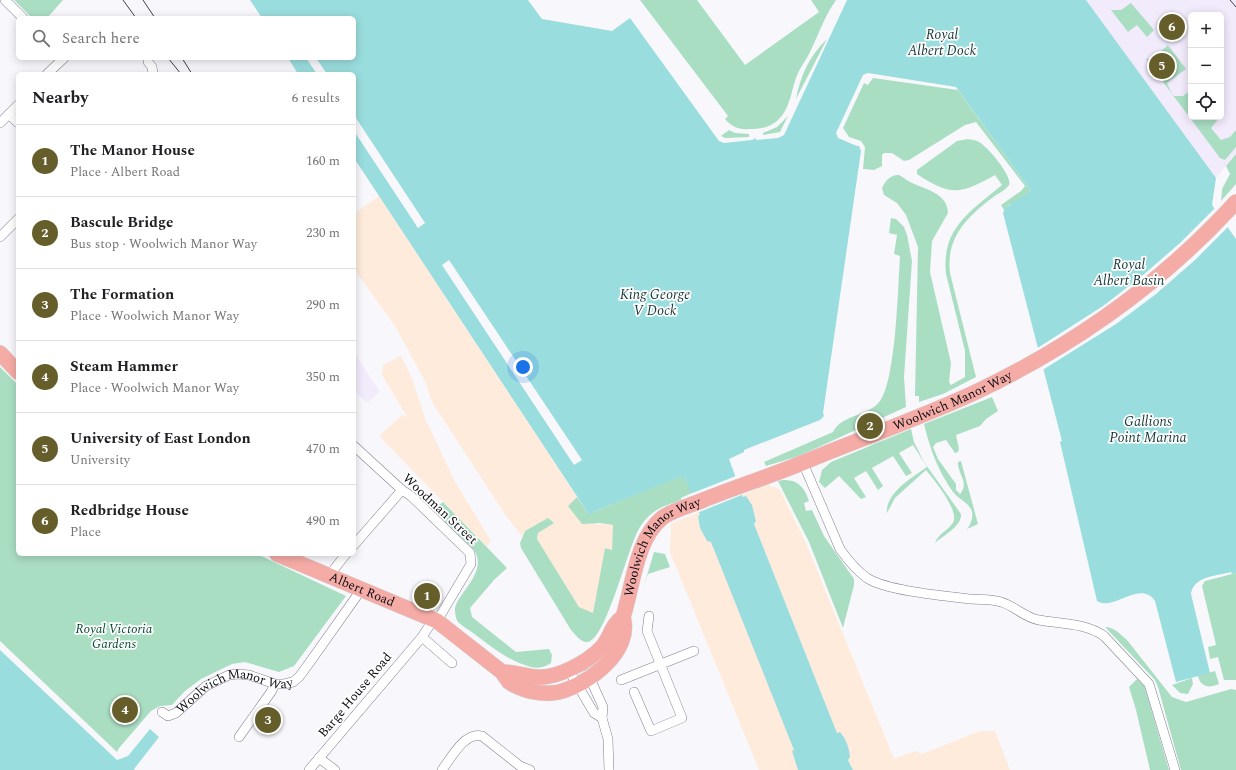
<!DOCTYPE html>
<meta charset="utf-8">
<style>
:root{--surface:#fff;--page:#f2f2f2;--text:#202124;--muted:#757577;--line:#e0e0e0;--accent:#655e2b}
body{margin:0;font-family:Spectral,serif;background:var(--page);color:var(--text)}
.controls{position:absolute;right:12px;top:12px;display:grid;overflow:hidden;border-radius:6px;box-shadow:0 2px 10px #0003}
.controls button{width:36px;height:36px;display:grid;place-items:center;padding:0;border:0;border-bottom:1px solid var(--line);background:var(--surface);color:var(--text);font:20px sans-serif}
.you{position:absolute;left:523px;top:367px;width:14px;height:14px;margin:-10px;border:3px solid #fff;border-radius:50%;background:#1a73e8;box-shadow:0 0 0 6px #1a73e833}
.badge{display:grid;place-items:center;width:26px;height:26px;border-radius:50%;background:var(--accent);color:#fff;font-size:13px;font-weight:700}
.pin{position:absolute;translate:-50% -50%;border:2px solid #fff;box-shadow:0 1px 4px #0006}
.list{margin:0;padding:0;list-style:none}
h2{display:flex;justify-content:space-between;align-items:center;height:52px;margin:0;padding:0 16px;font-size:17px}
h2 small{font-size:13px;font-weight:400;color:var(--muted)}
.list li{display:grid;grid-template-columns:26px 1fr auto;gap:12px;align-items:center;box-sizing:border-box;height:72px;padding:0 16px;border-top:1px solid var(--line)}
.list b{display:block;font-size:15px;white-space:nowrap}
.list p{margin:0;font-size:13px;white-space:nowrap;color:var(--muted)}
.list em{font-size:13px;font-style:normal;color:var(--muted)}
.icon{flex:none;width:22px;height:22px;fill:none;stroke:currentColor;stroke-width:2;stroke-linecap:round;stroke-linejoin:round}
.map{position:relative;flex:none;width:1236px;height:770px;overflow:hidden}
.search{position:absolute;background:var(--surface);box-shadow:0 2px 10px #0003;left:16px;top:16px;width:340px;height:44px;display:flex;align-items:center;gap:10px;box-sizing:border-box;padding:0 14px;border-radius:6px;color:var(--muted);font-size:15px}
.panel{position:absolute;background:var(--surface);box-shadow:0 2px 10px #0003;left:16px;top:72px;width:340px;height:484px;border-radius:6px}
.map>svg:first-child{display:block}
.industrial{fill:#feebdb}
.education{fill:#f2ebfc;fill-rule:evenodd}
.green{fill:#aadec3}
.water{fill:#9addde}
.pier{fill:#f8f8fc}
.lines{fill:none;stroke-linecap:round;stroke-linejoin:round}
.minor-casing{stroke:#827f92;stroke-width:10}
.trunk-casing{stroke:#d3d3d4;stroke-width:16}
.minor{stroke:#fff;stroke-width:9}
.trunk{stroke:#f6aca6;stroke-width:15}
.tram{stroke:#403f45;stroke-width:1}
.labels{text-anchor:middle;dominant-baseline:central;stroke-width:3.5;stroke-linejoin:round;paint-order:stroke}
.street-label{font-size:13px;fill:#0d0c12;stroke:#fff}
.park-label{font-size:13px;font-style:italic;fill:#074c32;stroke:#fff}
.water-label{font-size:14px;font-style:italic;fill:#173839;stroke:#fff}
</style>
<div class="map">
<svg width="1236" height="770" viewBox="0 0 1236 770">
<rect width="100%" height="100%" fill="#f8f8fc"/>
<path class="industrial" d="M379,196l198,301 -9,9 28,18 17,1 -1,25 -7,-2 -12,66 -14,-7 -42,-68 1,-6 15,-10 -28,8 -3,5 -16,-20 -74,-114 -7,-21 -30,-55 -41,-57v-55z
M401,356l12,25 12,37 29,62 37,61 -4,6 -106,-109 -1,-3 22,-20 6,3 -26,-43 1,-10z
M770,484l1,3h4l5,3 26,53 88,216 21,-8 7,3 58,-23h15l15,39h-157l-5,-11 2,-2 -4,-16 -9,-8 -83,-209 2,-3 -4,-16 -6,-9 -3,1 -1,-2z
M699,512l1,3 -2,1 2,12 7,13h4l84,209 1,15 2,5h-39l-89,-218 1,-25 -1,-3z"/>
<path class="education" d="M1086,0h150v154l-20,24zM1191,15h30v102h-30z
M354,352l26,40 -13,11 -13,-13z"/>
<path class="green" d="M14,0h49l-16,18h-15z
M640,0h57l48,65 74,-53 -8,-12h25c-12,17 -17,34 -26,52 -3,7 -9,14 -12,21 -7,16 -7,35 -20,47 -8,8 -19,9 -29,9 -10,1 -17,-2 -24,-10l3,-3z
M1131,3l23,27 -7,7 -10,-12 -9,7 -17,-22h10z
M827,39l-31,60c4,-23 14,-44 31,-60z
M1168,45l18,24 -19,14 6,13h10l8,-6v27h29l-9,11 10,12 9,-3 6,-7v17l-11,13 -5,-2 -74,-99 9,-2z
M873,78l85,12 73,101 -20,15 -1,-2 -6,6 -3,-5 20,-14 4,-5 -49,-64 -11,3 -56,35 -5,1 -12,-8h-8l-2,2v11l-8,4 -11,-1 2,-22 -4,-6 -12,-4 -6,-9 21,-45 4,2z
M788,116l-8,16 -17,3v-2l14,-6z
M729,130l6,3 14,1v3l-24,1 -4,-2z
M968,139c6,1 12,2 16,7 7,5 29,32 25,39 -3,5 -12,9 -17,13 -26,20 -46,40 -42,75l26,104 -33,17 -24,8v-6h-4l3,-149 -12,-32 -9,-12 -13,-8 -2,-7c3,-7 9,-14 17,-13 4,2 7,5 11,7 14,7 38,11 38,31l-16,28 -2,31 21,91 -2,19 2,3 14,-8v-26l-19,-77c-5,-46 25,-63 56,-89l-7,-10c-34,19 -44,22 -78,-1v-4l40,-29z
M1236,154v30l-15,17 1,-12 8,-15 -4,-8z
M891,218l5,1 8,8 3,8 5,26 -8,116 2,30 -107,49 -33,10 -2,-4 69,-30c9,-18 35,-15 47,-31 16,-21 18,-115 20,-145l-6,-2 3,-19 -8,-2z
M0,367l18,18v169h239l89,42 -52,70 -15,6 -34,-10 -13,2 -31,15 -16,12 -13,14 -12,1 -9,5 -32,37 -2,4 -117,-111z
M992,397l6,14 -12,8 -6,7 -24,9 3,14 -1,3 -3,1 -9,-13 -10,3 -3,4 5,12 18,25v6l4,4c10,-11 -3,-21 -2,-32l3,-1 17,63 -11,5c4,-5 6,-11 5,-17 -2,-9 -14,-13 -19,-20 -15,-21 -23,-43 -29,-68z
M911,429l3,13 10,20 37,52c1,12 -17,21 -26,29 3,-9 12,-12 17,-19 10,-11 -18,-44 -26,-54l-31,28 -8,15c-2,-20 26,-36 40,-46l-14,-22 -14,8 13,20 -6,3 -13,-20 -21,12 11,18 -5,4 -12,-19 -12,7 12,19 -5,2 -22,-23 -14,12 -6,-6 3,-12 9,-8z
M681,476l4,2 7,15 -11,5v2c-19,7 -29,9 -41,27 -12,18 -34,115 -53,115 -7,0 -12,-8 -16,-12l-50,-82 -1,-5 5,-12 23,-13 6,5 -16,10 -1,6 42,68 14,6 12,-65 7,2 1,-25 -13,-2 -18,1 -14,-18 9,-9 11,16 5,-1z
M783,480c15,-1 22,8 26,21l-5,2 2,8 6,-1 12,26 30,43v6l-11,43 -34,-86 -31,-61z
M443,502l64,66 -13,12 -24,28 2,9 44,35 33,-3 3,6 -1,8c-6,4 -13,6 -20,4 -23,-6 -39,-20 -58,-34 -4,-3 -11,-7 -15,-11 -2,-2 -3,-9 -3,-12 0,-15 34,-37 19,-60l-41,-40z
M654,552l11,2 5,13 -22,7 -5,15z
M1236,573v107h-12l-6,-23 -8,2 -2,-12 8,-2 -14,-59 3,-5z
M1105,627c9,0 15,7 22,13l45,57 14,5 45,-13 5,1v80h-55l-23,-83 -3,-7z
M1215,671l4,13c-9,4 -18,4 -21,-8z
M1192,678l1,6 -5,10 -8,-1 -8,-8z
M1137,679l7,7 3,9 22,75h-19l-14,-60 -7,-23z"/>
<path class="water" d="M250,0h278l14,19 70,12 18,-13 89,123 5,2 28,-3 4,-2v2l22,-2 6,-3 63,-135h239l130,178 -4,27 24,34v334l-4,1 -1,-2c-14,4 -38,4 -40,22l19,79 -34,9 -21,-81c-15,-22 -42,11 -58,0l-37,-159 2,-1 -59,-228 2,-5 26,-17 -75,-104 -88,-14 -5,2 -27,58 2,5 19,8h2l2,5 -38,262 1,3 -4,4 -76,30v2l-15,7 14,38 3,-1 6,9 4,16 -2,3 83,209 3,-1c6,7 9,15 10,25l-2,3 5,10h-55l-6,-19 2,-1 -83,-208 -4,-1 -7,-13 -2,-12 2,-1 -15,-37 -5,-1 -87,35 -1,2 -4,-1 -234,-355v-84h-56l-10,-16h66v-40h-92z
M0,650l117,110 11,-4 22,-27 9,8 -25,32 1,1h-135z"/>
<path class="pier" d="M306,58h10l11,16h-10z
M354,115l71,108 -7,5 -64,-97z
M1216,207l13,19 -34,34 -39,34 -40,30 -75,47 -5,-22 67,-43 39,-30 38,-33z
M449,260l133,200 -8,5 -132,-200z
M736,476l8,18 -47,19 -7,-19z"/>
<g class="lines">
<g class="minor-casing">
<g id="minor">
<path d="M5,0l18,18"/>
<path d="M148,62l4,5 1,7"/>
<path d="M47,74l17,-16"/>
<path d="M9,114l9,9"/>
<path d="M0,123l18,-18"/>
<path d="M0,237l18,-18"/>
<path d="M354,446l48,44 9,6 59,57 1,11 -34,57"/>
<path d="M803,463l37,86c7,10 16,21 27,29 20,13 78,18 104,21 10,1 21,0 30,3 14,4 24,16 38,18 22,4 47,3 65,16l45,48 26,86"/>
<path d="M354,545l48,-55"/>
<path d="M328,577l18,-23"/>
<path d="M422,637l30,26"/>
<path d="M568,669l26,44 8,5"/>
<path d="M588,674l15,33 -1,11 6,21 1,31"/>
<path d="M621,680l73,-29"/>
<path d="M634,692l17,39 31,-13 -35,-87 2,-15"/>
<path id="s1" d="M162,712l6,4 8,-3 30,-27 23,-11 9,-1 11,1 26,9h9l9,-2 6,-5 11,-15 51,-72"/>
<path d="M239,737l32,-45 4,-8"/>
<path d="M319,758l16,12"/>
<path d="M309,770l113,-133 11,-17"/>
<path d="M442,770c9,-12 23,-39 40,-34l38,30 10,4"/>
</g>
</g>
<g class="trunk-casing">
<g id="trunk">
<path d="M0,353l18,19"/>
<path id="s2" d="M277,554l160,67 65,51c2,3 5,7 7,10 5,4 14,7 20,9 9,2 21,3 30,1 30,-8 74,-41 64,-75 10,-31 13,-78 39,-99 11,-8 27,-12 39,-17 37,-15 76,-27 113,-43 54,-22 111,-42 164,-67 98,-47 185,-109 258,-189"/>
<path d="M502,672c13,0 22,4 34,5 21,2 52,-15 66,-30 9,-10 9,-22 21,-30"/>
</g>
</g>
<use href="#minor" class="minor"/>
<use href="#trunk" class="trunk"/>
<path class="tram" d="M123,0l13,18
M143,0l12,18
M1230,0l6,7
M168,58l13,16
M182,58l10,16"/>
</g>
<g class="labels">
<g class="street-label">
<text stroke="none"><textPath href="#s2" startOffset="850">Woolwich Manor Way</textPath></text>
<text transform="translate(440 509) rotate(43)">Woodman Street</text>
<text stroke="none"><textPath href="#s2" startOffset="514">Woolwich Manor Way</textPath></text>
<text stroke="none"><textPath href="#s2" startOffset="92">Albert Road</textPath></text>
<text transform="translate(355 695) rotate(-50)">Barge House Road</text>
<text stroke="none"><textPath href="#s1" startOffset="83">Woolwich Manor Way</textPath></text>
</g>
<g class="park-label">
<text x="114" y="629">Royal Victoria<tspan x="114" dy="15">Gardens</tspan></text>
</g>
<g class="water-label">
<text x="942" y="34">Royal<tspan x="942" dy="16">Albert Dock</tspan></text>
<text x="1129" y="264">Royal<tspan x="1129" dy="16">Albert Basin</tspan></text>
<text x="655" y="294">King George<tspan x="655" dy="16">V Dock</tspan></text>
<text x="1148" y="421">Gallions<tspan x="1148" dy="16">Point Marina</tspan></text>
</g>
</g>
</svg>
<div class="controls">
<button>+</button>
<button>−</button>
<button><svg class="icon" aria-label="locate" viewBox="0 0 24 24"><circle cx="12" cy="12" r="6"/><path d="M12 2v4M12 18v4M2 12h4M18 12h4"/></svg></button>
</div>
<div class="you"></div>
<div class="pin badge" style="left:427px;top:596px">1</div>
<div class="pin badge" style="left:870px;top:426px">2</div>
<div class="pin badge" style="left:268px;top:720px">3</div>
<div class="pin badge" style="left:125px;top:710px">4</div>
<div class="pin badge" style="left:1162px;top:66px">5</div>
<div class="pin badge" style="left:1172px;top:27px">6</div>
<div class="search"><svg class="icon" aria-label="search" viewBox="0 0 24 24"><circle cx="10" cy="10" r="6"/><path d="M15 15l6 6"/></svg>Search here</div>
<section class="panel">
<h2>Nearby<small>6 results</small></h2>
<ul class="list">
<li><span class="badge">1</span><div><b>The Manor House</b><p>Place · Albert Road</p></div><em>160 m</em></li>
<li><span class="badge">2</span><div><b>Bascule Bridge</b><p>Bus stop · Woolwich Manor Way</p></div><em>230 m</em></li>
<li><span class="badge">3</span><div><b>The Formation</b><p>Place · Woolwich Manor Way</p></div><em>290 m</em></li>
<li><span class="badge">4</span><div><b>Steam Hammer</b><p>Place · Woolwich Manor Way</p></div><em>350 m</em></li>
<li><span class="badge">5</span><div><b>University of East London</b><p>University</p></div><em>470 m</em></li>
<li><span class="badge">6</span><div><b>Redbridge House</b><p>Place</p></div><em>490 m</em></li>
</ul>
</section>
</div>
